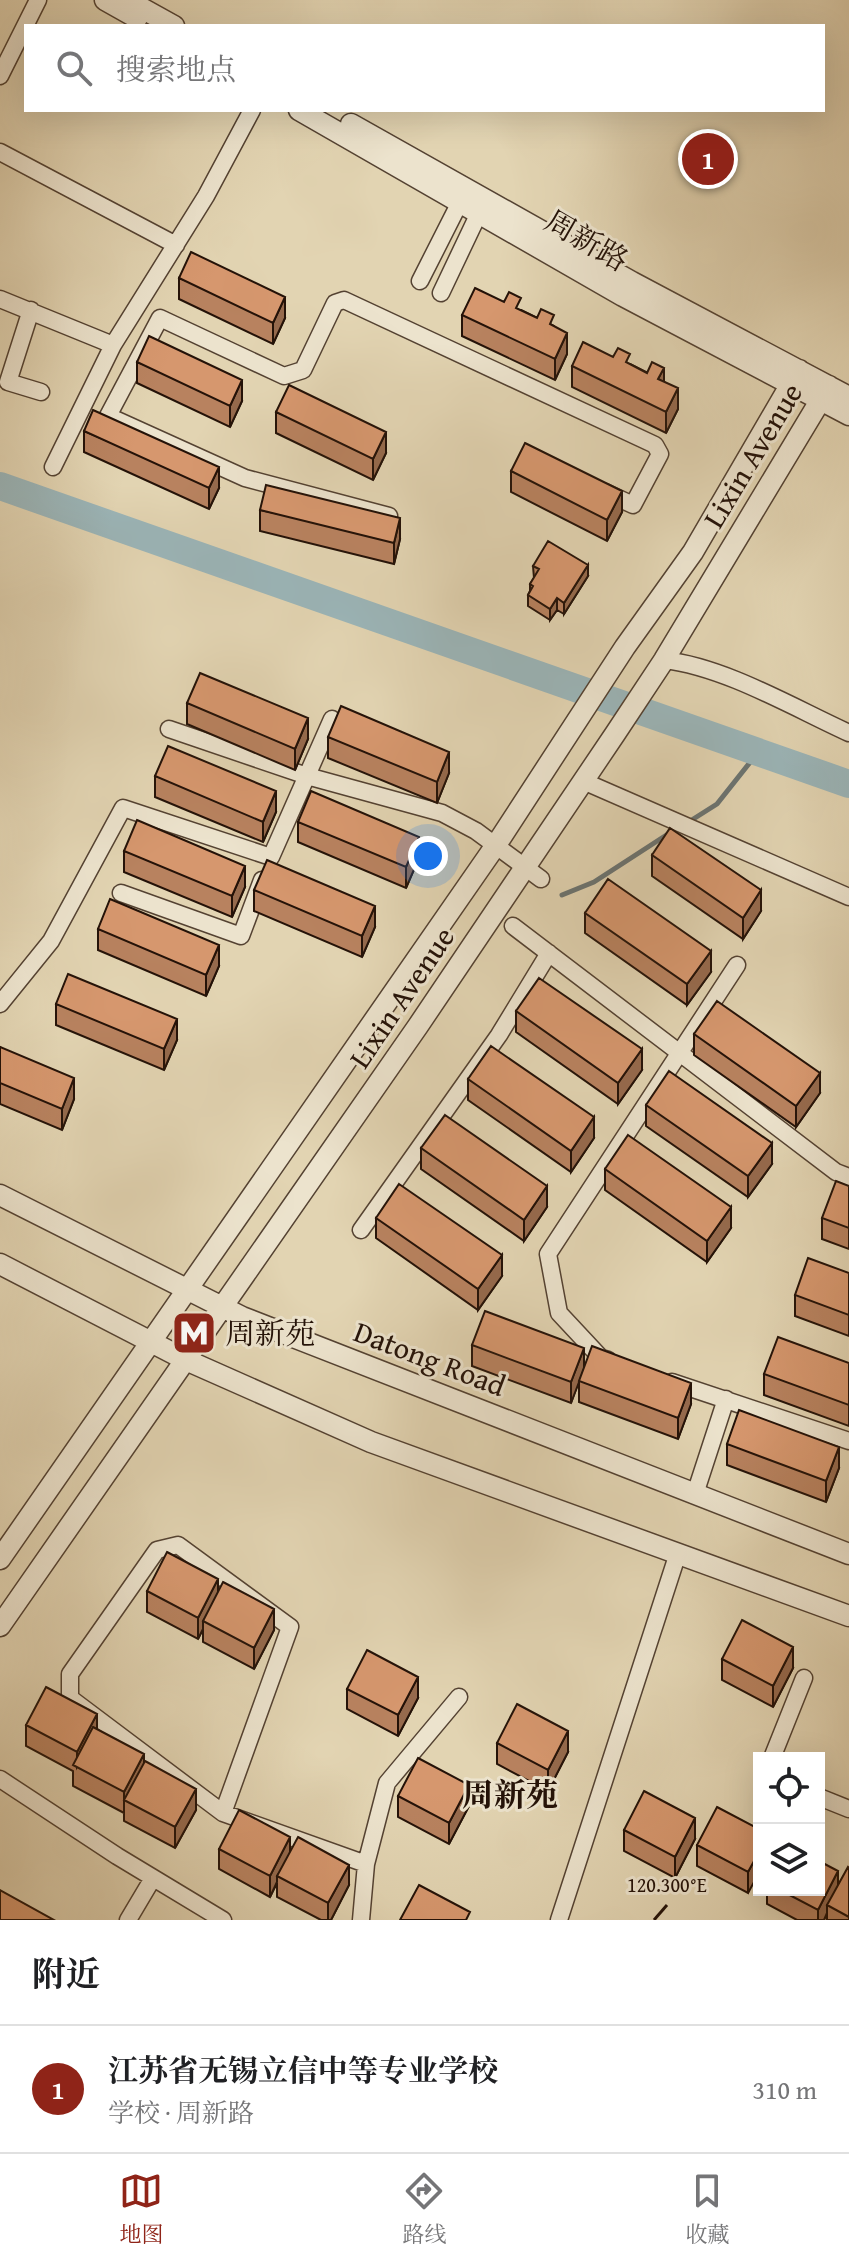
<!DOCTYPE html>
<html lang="zh">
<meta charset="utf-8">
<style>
:root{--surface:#fff;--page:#f6f6f6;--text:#202124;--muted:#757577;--line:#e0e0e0;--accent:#8f2418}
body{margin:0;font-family:"Gentium Book Plus","Noto Serif SC",serif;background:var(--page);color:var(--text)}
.controls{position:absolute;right:24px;bottom:24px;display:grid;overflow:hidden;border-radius:0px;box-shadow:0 8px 32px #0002}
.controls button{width:72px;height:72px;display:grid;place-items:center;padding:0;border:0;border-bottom:2px solid var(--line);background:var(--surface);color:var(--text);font:40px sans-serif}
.you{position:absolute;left:428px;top:856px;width:28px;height:28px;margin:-20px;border:6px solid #fff;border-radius:50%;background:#1a73e8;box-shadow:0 0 0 12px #1a73e833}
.badge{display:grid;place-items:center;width:52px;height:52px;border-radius:50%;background:var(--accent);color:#fff;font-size:26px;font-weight:700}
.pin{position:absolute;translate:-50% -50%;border:4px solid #fff;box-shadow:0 2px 8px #0006}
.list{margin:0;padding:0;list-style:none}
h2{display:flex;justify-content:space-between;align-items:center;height:104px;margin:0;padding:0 32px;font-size:34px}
h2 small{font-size:26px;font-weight:400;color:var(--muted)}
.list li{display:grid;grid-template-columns:52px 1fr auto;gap:24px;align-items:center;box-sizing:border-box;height:128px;padding:0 32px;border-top:2px solid var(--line)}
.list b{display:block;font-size:30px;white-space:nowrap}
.list p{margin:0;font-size:26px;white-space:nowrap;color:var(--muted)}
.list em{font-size:26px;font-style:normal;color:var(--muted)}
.icon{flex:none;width:44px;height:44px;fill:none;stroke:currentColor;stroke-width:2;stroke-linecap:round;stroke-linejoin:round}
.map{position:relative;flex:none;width:849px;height:1920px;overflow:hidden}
.search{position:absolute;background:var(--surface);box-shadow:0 8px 32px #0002;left:24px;right:24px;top:24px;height:88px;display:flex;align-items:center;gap:20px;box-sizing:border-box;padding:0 28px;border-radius:0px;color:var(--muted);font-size:30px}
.sheet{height:232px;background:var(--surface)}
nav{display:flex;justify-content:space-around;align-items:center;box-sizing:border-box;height:112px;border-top:2px solid var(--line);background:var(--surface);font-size:22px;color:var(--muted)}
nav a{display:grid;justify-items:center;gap:4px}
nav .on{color:var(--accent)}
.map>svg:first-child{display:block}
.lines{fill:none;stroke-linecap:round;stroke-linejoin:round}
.stream{stroke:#6b7472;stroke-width:5}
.river{stroke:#9bb5b8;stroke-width:28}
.minor-casing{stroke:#544232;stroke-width:19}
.tertiary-casing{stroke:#544232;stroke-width:23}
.minor{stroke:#ece3cd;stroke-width:16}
.tertiary{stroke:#ece3cd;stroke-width:20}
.wall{fill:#b8825f;stroke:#241208;stroke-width:2}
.shaded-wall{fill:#966a4d;stroke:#241208;stroke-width:2}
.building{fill:#d6976e;stroke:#241208;stroke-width:2}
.ticks{fill:none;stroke:#241208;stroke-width:3}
.labels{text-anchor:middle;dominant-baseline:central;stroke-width:6;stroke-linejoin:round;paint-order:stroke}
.street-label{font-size:30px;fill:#241208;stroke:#ece3cd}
.poi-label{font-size:30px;fill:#241208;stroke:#ece3cd;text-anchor:start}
.neighbourhood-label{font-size:32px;font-weight:bold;fill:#241208;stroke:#ece3cd}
.ticks-label{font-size:20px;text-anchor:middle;fill:#241208;stroke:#ece3cd;stroke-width:6;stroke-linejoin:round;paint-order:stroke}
</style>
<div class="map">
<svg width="849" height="1920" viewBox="0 0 849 1920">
<rect width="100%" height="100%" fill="#e2d4b2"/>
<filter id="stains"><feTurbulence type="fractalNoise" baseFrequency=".0025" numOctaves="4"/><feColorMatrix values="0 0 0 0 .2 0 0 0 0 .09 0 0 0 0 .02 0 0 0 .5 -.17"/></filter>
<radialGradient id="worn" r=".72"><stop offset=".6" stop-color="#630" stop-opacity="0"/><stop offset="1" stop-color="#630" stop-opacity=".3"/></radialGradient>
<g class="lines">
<path class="stream" d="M687,823l30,-19 42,-53
M562,895l32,-13 74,-48"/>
<path class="river" d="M0,486l849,298"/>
<g class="minor-casing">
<path id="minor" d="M0,76l38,-76
M0,152l176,93
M420,281l40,-79
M441,293l38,-80
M0,299l113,46
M31,310l-23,72 33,10
M53,467l60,-122 93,-149 46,-86
M389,516l-144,-38 -137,-62 52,-98 124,58 19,-6 32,-67 9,-3 311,145 5,9 -27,51 -28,-13
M664,660c61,7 128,47 185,73
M169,729l138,47 135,37 34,18 65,48
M583,781l266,116
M121,893l120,43 21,-56
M513,926l323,246 13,5
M0,1004l51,-63 72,-133 148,49 61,-138
M361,1230l138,-195 50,-82
M608,1360l-7,-2 -42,-45 -11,-59 189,-289
M672,1382l177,59
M695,1494l31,-95
M772,1758l32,-80
M0,1779l117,77 106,64
M819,1797l30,12
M223,1813l67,-186 -112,-82 -21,5 -87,124v24l153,115 143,51
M128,1920l25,-42
M361,1920l5,-56 21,-81 72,-86
M559,1920l119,-367"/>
</g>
<g class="tertiary-casing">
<path id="tertiary" d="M105,0l32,18
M127,0l47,26
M299,110l324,186 226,119
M351,124l281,158 217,115
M0,1195l242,122 607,237
M0,1264l186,96 185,82 478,174
M0,1559l496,-714 129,-198 68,-95 106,-182
M0,1626l418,-600 197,-292 49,-74 165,-274"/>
</g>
<use href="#minor" class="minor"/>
<use href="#tertiary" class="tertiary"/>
</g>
<path class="wall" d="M179,278l106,40 -12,26 -94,-45z
M521,310l33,16 13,28 -12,26 -93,-44v-21z
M137,362l105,39 -12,26 -93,-44z
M630,364l34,17 14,28 -12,24 -94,-46v-21z
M276,412l110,41 -13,27 -97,-47z
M84,431l135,57 -10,21 -125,-57z
M511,471l111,41 -15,29 -96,-49z
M260,510l140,29 -6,25 -134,-33z
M533,566l55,10 -24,38 -7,-4 -7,10 -22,-14v-11l2,-4v-7l4,-6z
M187,703l121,36 -13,31 -108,-46z
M328,737l121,36 -12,30 -109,-45z
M155,776l121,36 -13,30 -108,-45z
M298,822l121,36 -13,30 -108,-46z
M124,851l121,36 -13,30 -108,-45z
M652,855l109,56 -18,28 -91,-63z
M254,890l121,37 -13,30 -108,-46z
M585,913l126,59 -24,33 -102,-72z
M98,929l121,37 -13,30 -108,-46z
M56,1004l121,36 -13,30 -108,-45z
M516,1011l126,59 -24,34 -102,-72z
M694,1034l126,59 -24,34 -102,-72z
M0,1047l74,52 -12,31 -62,-26z
M468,1079l126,59 -23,34 -103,-72z
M646,1105l126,59 -24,33 -102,-71z
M421,1148l126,59 -23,34 -103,-72z
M605,1169l126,59 -24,34 -102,-72z
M849,1186v63l-27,-10v-21z
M376,1218l126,58 -24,34 -102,-72z
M849,1273v63l-54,-20v-21z
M472,1345l112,23 107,36 -13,35 -99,-37v-21l-8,22 -99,-37z
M849,1363v63l-85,-31v-21z
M727,1444l112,24 -13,34 -99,-37z
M147,1591l71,1 56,38 -20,39 -51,-27v-13l-5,10 -51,-27z
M722,1659l71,9 -20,39 -51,-27z
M347,1689l71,9 -20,38 -51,-27z
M26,1725l71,4 47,34 52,47 -21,38 -51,-27v-9v1l-51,-27v-15l-47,-25z
M497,1743l71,9 -20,39 -51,-27z
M398,1796l71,10 -20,38 -51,-27z
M759,1829l-11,64 -51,-27v-21z
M624,1830l71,9 -20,39 -51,-27z
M219,1849l71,3 59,33 -18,35h-10l-44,-23v-14l-7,14 -51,-28z
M849,1868v52h-22v-7l-3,7h-27l-30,-16v-14h52l19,-5z"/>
<path class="shaded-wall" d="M285,297v21l-12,26v-21z
M567,333v21l-12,26v-21z
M664,368v21l-6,-10z
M242,380v21l-12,26v-21z
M678,388v21l-12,24v-21z
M386,432v21l-13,27v-21z
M219,467v21l-10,21v-21z
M622,491v21l-15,29v-21z
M400,518v21l-6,25v-21z
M588,565v11l-24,38v-11z
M557,598v12l-7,10v-11z
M308,718v21l-13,31v-21z
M449,752v21l-12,30v-21z
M276,791v21l-13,30v-20z
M419,837v21l-13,30v-21z
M245,866v21l-13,30v-21z
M761,890v21l-18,28v-21z
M375,906v21l-13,30v-21z
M219,945v21l-13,30v-21z
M711,951v21l-24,33v-21z
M177,1019v21l-13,30v-21z
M642,1049v21l-24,34v-21z
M820,1073v20l-24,34v-21z
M74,1078v21l-12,31v-21z
M594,1117v21l-23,34v-21z
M772,1143v21l-24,33v-21z
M547,1186v21l-23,34v-21z
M731,1207v21l-24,34v-21z
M502,1255v21l-24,34v-21z
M584,1348v21l-13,34v-21z
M691,1383v21l-13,35v-21z
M839,1447v21l-13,34v-21z
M218,1579v21l-15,21v8l-5,10v-21z
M274,1609v21l-20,39v-21z
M793,1647v21l-20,39v-21z
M418,1677v21l-20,38v-21z
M97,1714v20l-20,33v-15z
M568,1731v21l-20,39v-21z
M144,1754v21l-20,25v13v-21z
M469,1785v21l-20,38v-21z
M196,1789v21l-21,38v-21z
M695,1818v21l-20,39v-21z
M290,1837v21l-13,18v6l-7,15v-21z
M759,1852v21l-11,20v-21z
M349,1865v20l-18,35h-3v-17z
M838,1871v21l-11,13v8l-3,7h-6v-10z"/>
<path class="building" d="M191,252l94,45 -12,26 -94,-45z
M475,288l29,14 5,-10 12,6 -5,10 21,10 4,-9 13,6 -4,9 17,9 -12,26 -93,-44z
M149,336l93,44 -12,26 -93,-44z
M583,342l30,15 5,-9 12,6 -4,8 21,11 5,-11 12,6 -6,11 20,9 -12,24 -94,-46z
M289,385l97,47 -13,27 -97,-47z
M93,410l126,57 -10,21 -125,-57z
M525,443l97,48 -15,29 -96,-49z
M266,485l134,33 -6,25 -134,-33z
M548,541l40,24 -24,38 -7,-5 -7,11 -22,-14 5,-9 -3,-2 9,-15 -6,-3z
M200,673l108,45 -13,31 -108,-46z
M341,706l108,46 -12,30 -109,-45z
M168,746l108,45 -13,31 -108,-46z
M311,791l108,46 -13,30 -108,-45z
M137,820l108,46 -13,30 -108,-45z
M670,828l91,62 -18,28 -91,-63z
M267,860l108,46 -13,30 -108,-46z
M608,879l103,72 -24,33 -102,-71z
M110,899l109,46 -13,30 -108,-46z
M68,974l109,45 -13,30 -108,-45z
M539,978l103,71 -24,34 -102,-72z
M717,1001l103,72 -24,33 -102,-72z
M491,1046l103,71 -23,34 -103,-72z
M0,1047l74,31 -12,31 -62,-26z
M669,1071l103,72 -24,33 -102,-71z
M445,1115l102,71 -23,34 -103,-72z
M628,1135l103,72 -24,34 -102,-72z
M836,1181l13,5v42l-27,-10z
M399,1184l103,71 -24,34 -102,-71z
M808,1258l41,15v42l-54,-20z
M485,1311l99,37 -13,34 -99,-37z
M778,1337l71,26v42l-85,-31z
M592,1346l99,37 -13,35 -99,-37z
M739,1410l100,37 -13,34 -99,-37z
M167,1552l51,27 -20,39 -51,-27z
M223,1582l51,27 -20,39 -51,-27z
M742,1620l51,27 -20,39 -51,-27z
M367,1650l51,27 -20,38 -51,-26z
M46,1687l51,27 -20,38 -51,-27z
M517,1704l51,27 -20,39 -51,-27z
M93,1727l51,27 -20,38 -51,-27z
M418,1758l51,27 -20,38 -51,-27z
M145,1761l51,28 -21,38 -51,-27z
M644,1791l51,27 -20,39 -51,-27z
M717,1807l42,22v23l-11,20 -51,-27z
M239,1810l51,27 -20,39 -51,-27z
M298,1837l51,28 -21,38 -51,-27z
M819,1861l19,10 -20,39 -38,-20h39z
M848,1867l1,1v49l-22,-12z
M419,1885l51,27 -4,8h-66z
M0,1890l54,30h-54z"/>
<path class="ticks" d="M654,1920l13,-15"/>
<defs>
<g id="metro-square" transform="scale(2.3)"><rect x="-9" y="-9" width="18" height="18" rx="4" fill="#8f2418" stroke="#ece3cd"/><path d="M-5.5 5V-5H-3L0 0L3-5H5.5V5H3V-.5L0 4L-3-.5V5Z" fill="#fff"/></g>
</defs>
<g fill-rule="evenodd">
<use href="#metro-square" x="194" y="1333"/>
</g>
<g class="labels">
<g class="street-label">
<text transform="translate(587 240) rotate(30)">周新路</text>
<text transform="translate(752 455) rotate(-59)">Lixin Avenue</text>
<text transform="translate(401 997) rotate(-56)">Lixin Avenue</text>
<text transform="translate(430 1358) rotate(21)">Datong Road</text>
</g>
<g class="poi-label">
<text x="225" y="1333">周新苑</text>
</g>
<g class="neighbourhood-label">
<text x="510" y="1794">周新苑</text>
</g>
</g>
<g class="ticks-label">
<text x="667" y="1892">120.300°E</text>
</g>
<rect width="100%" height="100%" filter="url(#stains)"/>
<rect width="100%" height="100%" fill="url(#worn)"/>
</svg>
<div class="controls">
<button><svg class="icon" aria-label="locate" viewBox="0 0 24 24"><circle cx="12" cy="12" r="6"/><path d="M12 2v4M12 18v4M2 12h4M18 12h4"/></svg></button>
<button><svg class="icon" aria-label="layers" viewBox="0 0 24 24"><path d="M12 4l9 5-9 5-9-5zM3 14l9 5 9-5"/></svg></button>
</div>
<div class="you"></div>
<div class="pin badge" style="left:708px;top:159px">1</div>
<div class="search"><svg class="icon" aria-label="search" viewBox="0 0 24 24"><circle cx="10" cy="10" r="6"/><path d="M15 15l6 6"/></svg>搜索地点</div>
</div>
<section class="sheet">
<h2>附近<small></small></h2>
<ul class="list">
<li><span class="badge">1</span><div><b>江苏省无锡立信中等专业学校</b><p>学校 · 周新路</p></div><em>310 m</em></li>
</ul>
</section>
<nav>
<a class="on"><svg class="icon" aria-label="map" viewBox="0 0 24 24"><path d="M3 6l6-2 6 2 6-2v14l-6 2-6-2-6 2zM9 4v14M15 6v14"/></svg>地图</a>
<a><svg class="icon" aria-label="directions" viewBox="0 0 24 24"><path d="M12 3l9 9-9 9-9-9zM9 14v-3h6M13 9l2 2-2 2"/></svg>路线</a>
<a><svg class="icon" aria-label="saved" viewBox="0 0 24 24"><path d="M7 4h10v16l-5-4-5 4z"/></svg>收藏</a>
</nav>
